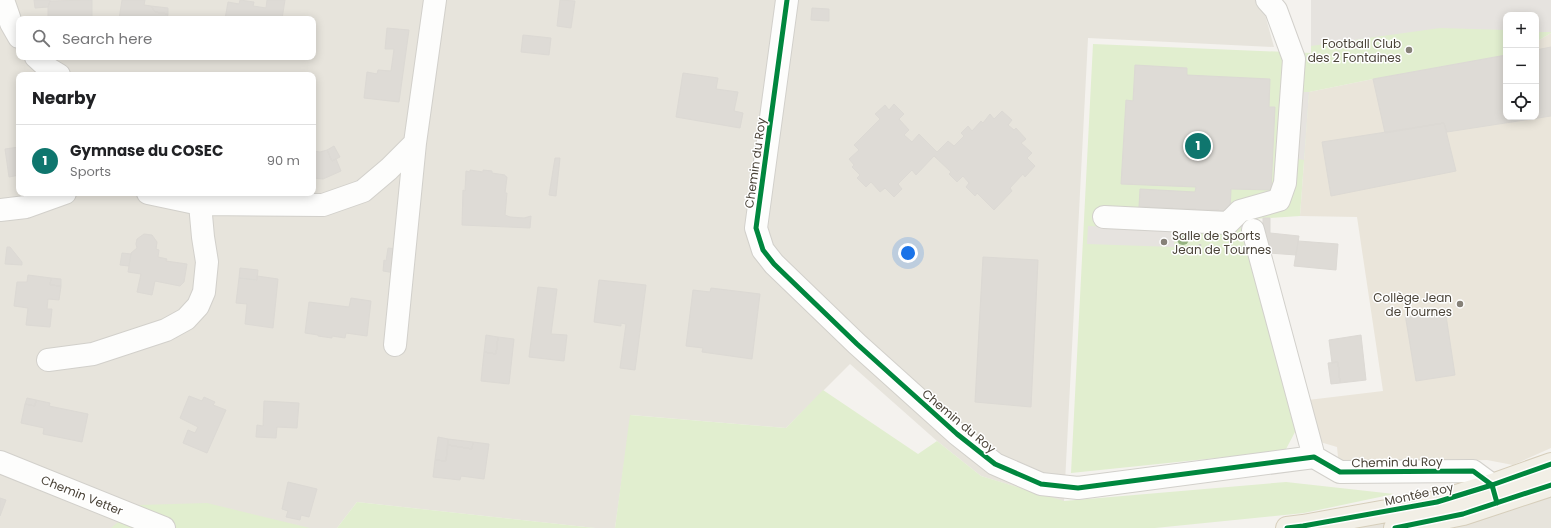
<!DOCTYPE html>
<meta charset="utf-8">
<style>
:root{--surface:#fff;--page:#f2f2f2;--text:#202124;--muted:#757577;--line:#e0e0e0;--accent:#0f766e}
body{margin:0;font-family:Poppins,sans-serif;background:var(--page);color:var(--text)}
.controls{position:absolute;right:12px;top:12px;display:grid;overflow:hidden;border-radius:8px;box-shadow:0 2px 10px #0003}
.controls button{width:36px;height:36px;display:grid;place-items:center;padding:0;border:0;border-bottom:1px solid var(--line);background:var(--surface);color:var(--text);font:20px sans-serif}
.you{position:absolute;left:908px;top:253px;width:14px;height:14px;margin:-10px;border:3px solid #fff;border-radius:50%;background:#1a73e8;box-shadow:0 0 0 6px #1a73e833}
.badge{display:grid;place-items:center;width:26px;height:26px;border-radius:50%;background:var(--accent);color:#fff;font-size:13px;font-weight:700}
.pin{position:absolute;translate:-50% -50%;border:2px solid #fff;box-shadow:0 1px 4px #0006}
.list{margin:0;padding:0;list-style:none}
h2{display:flex;justify-content:space-between;align-items:center;height:52px;margin:0;padding:0 16px;font-size:17px}
h2 small{font-size:13px;font-weight:400;color:var(--muted)}
.list li{display:grid;grid-template-columns:26px 1fr auto;gap:12px;align-items:center;box-sizing:border-box;height:72px;padding:0 16px;border-top:1px solid var(--line)}
.list b{display:block;font-size:15px;white-space:nowrap}
.list p{margin:0;font-size:13px;white-space:nowrap;color:var(--muted)}
.list em{font-size:13px;font-style:normal;color:var(--muted)}
.icon{flex:none;width:22px;height:22px;fill:none;stroke:currentColor;stroke-width:2;stroke-linecap:round;stroke-linejoin:round}
.map{position:relative;flex:none;width:1551px;height:528px;overflow:hidden}
.search{position:absolute;background:var(--surface);box-shadow:0 2px 10px #0003;left:16px;top:16px;width:300px;height:44px;display:flex;align-items:center;gap:10px;box-sizing:border-box;padding:0 14px;border-radius:8px;color:var(--muted);font-size:15px}
.panel{position:absolute;background:var(--surface);box-shadow:0 2px 10px #0003;left:16px;top:72px;width:300px;height:124px;border-radius:8px}
.map>svg:first-child{display:block}
.residential{fill:#e7e4dc;fill-rule:evenodd}
.education{fill:#eae5da}
.green{fill:#e1eecf}
.parking{fill:#e6e3df}
.building{fill:#dedbd6;stroke:#dcd9d4}
.lines{fill:none;stroke-linecap:round;stroke-linejoin:round}
.minor-casing{stroke:#d2d0cb;stroke-width:24}
.major-casing{stroke:#d6cebb;stroke-width:24}
.path{stroke:#d3d2cc;stroke-width:2.5;stroke-dasharray:2 2;stroke-linecap:butt}
.minor{stroke:#fdfdfc;stroke-width:22}
.major{stroke:#f2efe6;stroke-width:22}
.cycleway-casing{stroke:#fff;stroke-width:8}
.cycleway{stroke:#00873e;stroke-width:5}
.tree{fill:#96b382}
.poi-dot{fill:#868178;stroke:#fff;stroke-width:1.5}
.labels{text-anchor:middle;dominant-baseline:central;stroke-width:3;stroke-linejoin:round;paint-order:stroke}
.poi-label{font-size:12px;fill:#4b4439;stroke:#fff;text-anchor:end}
.street-label{font-size:12px;fill:#4b4439;stroke:#fff}
</style>
<div class="map">
<svg width="1551" height="528" viewBox="0 0 1551 528">
<rect width="100%" height="100%" fill="#f4f2ee"/>
<path class="residential" d="M0,0h1261l13,47 -186,-9 -24,464 -83,-26 -44,-35 -87,-77 -64,64 -155,-13 -16,113h-20l-238,-26 -20,26h-337zM19,19h294v38h-294zM19,75h294v118h-294z
M1551,474v54h-200z"/>
<path class="education" d="M1551,33v415l-38,17 -26,-5 -144,4 -5,-7 -1,-10 -17,-5 -12,-42 75,-9 -26,-174 -57,-1 9,-124 64,-13 133,-24v62h30v-75z"/>
<path class="green" d="M1311,0h240v33l-15,9v-27h-30v40l-133,24 -64,13 -9,124 -61,4 12,44 48,136 -4,32 -10,19 -214,22 22,-429 218,9z
M823,390l95,64 19,-13 44,35 83,25 222,-19 108,12 -90,19 -149,15h-540l15,-113 156,13z
M357,502l238,26h-258z
M207,503l103,25h-199l28,-23z"/>
<path class="parking" d="M1311,0h240v32h-15v-17h-30v15l-66,-2 -129,18z
M1299,92h10l-5,68 -11,-2z
M1088,226l87,3 -1,18 -87,-3z"/>
<path class="building" d="M34,0h16v1l-2,6 -13,1z
M92,0v19h-44v-12l2,-6z
M122,0h23l-1,5 7,1 4,6 13,2 -1,5h-48z
M240,0l14,2 -1,4 13,2 1,-8h18l-3,19h-57l3,-17 11,2z
M560,0l15,1 -4,27 -14,-2z
M151,6l17,2v6l-13,-2z
M812,8l17,1v12l-18,-1z
M387,28l22,2 -10,72 -35,-4 3,-26 10,2 1,-4 13,1 3,-22h-9z
M523,35l28,3 -2,17 -28,-3z
M1551,47v69l-104,16 -3,-9 -59,10 -12,-54 133,-24v62h30v-67z
M1135,65l52,3v7l83,4 -1,28h6l-4,83 -40,-1 -1,22 -91,-4 1,-18 55,3 1,-5 -75,-3 5,-84 7,1z
M683,73l35,5 -2,11 22,3 -4,19 9,2 -3,15 -64,-11z
M894,104l10,10 -5,5 10,11 -5,5 8,7 7,-8 18,18 11,-11 6,5 10,-10 -3,-3 7,-7 4,5 9,-10 2,2 7,-9 4,5 8,-8 10,9 -4,5 6,5 2,-2 10,11 -5,4 11,10 -5,5 8,8 -10,11 -2,-3 -13,14 2,3 -18,19 -17,-17 -2,3 -9,-9 3,-4 -6,-7 -6,6 -8,-8 2,-2 -17,-16 -18,19 -4,-5 -14,14 4,5 -8,8 -9,-9 -5,4 -9,-10 -5,5 -9,-9 3,-3 -8,-8 2,-2 -5,-6 10,-9 -5,-5 26,-26 -5,-5 10,-9 4,5z
M1444,123l12,48 -125,25 -9,-54z
M334,146l6,11 -8,4 -5,-11z
M19,147v28l-10,2 -4,-28z
M327,150l5,11 4,-2 5,12 -18,8 -10,-1v-27l7,1z
M555,158h5l-4,38 -7,-1z
M470,170l13,2v-2l9,1v2l13,2v1l2,1 -2,16h2l-2,22 5,2 14,1 7,-2 -1,12 -68,-3 1,-35 2,1 1,-20 4,1z
M1139,207l91,4v3l-91,-4z
M1263,218h7v15l29,3 -3,19 -27,-2 -6,-21z
M144,234l8,1 5,7 -1,7 3,1 -1,7 9,2 -1,2 21,3 -3,18 -4,4 -25,-5 -3,14 -15,-3 4,-18 -13,-2 3,-19 6,-5 -1,-4 1,-5z
M1298,241l40,3 -2,26 -42,-4z
M7,247h3l12,15v3l-17,-1z
M388,248l9,1 -2,24 -12,-2 1,-11 2,1z
M122,253l9,1 -2,12 -9,-1z
M983,257l55,3 -7,147 -56,-5z
M240,268l18,2 -1,10 -18,-2z
M28,275l23,3 -1,7 11,1 -2,14 -11,-1 -1,10h5l-2,18 -24,-2 2,-17 -14,-2 3,-24h10z
M257,276l21,3 -5,49 -28,-4 2,-20 -11,-1 3,-25 18,2z
M51,278l10,1v7l-11,-1z
M599,280l47,5 -11,85 -15,-2 6,-44 -5,-1v3l-27,-4z
M538,287l19,2 -6,45 16,1 -3,26 -35,-4z
M711,288l49,6 -8,65 -50,-7 1,-4 -17,-2 7,-56 17,2z
M351,298l20,3 -4,35 -21,-3 -1,5 -13,-2v2l-14,-2v-1l-13,-2 4,-31 40,5z
M1445,309l10,66 -39,6 -11,-67z
M486,335l12,2 -2,17 -12,-2z
M1361,335l5,45 -26,3 -2,-21 -6,1 -3,-23z
M498,337l16,2 -5,45 -28,-3 3,-29 12,2z
M1338,362l2,21 -9,1 -3,-21z
M189,396l13,5 2,-4 11,5 -2,3 13,5 -19,43 -24,-10 5,-13 7,3 3,-6 -18,-9z
M27,398l9,2 -1,6 -10,-2z
M36,400l14,3 -1,3 39,8 -6,28 -39,-8 1,-6 -23,-5 4,-19 10,2z
M264,401l35,2 -2,25 -20,-1 -1,11 -20,-1 1,-12 6,1z
M438,437l10,2 -2,22 -11,-1z
M448,439l25,3 -1,7 -24,-4z
M473,442l16,2 -5,35 -23,-3 -1,4 -27,-3 2,-17 11,1 2,-16 24,4z
M288,482l29,7 -8,28 -8,-2 -1,5 -14,-3 2,-6 -6,-2z
M0,498l6,2 -6,16z"/>
<g class="lines">
<g class="minor-casing">
<path id="minor" d="M3,0l8,23 8,14
M787,0l-31,228 7,22 11,14 83,80 100,90 38,30 46,20 37,4 236,-31 26,15 133,-1 19,14 5,17
M36,57l13,12 10,6
M148,193l52,11 123,1 40,-14 26,-22 26,-26
M0,210l26,-3 39,-14
M1104,217l124,6 12,-12 39,-11 6,-17 9,-124 -18,-49 -9,-10
M1253,230l61,227
M395,345l20,-202 20,-143
M48,360l45,-6 73,-24 20,-11 12,-13 6,-14 3,-30 -4,-25 -3,-33
M0,462l164,66"/>
</g>
<g class="major-casing">
<path id="major" d="M1287,528l16,-2 134,-24 55,-17 59,-21
M1395,528l68,-14 88,-29"/>
</g>
<path class="path" d="M1200,244v9"/>
<use href="#minor" class="minor"/>
<use href="#major" class="major"/>
<g class="cycleway-casing">
<path id="cycleway" d="M787,0l-31,228 7,22 11,14 83,80 100,90 38,30 46,20 37,4 236,-31 26,15 133,-1 19,14 5,18
M1287,528l16,-2 134,-24 55,-17 59,-21
M1395,528l68,-14 88,-29"/>
</g>
<use href="#cycleway" class="cycleway"/>
</g>
<circle class="tree" cx="1183" cy="239" r="6"/>
<g class="poi-dot">
<circle cx="1409" cy="50" r="4"/>
<circle cx="1164" cy="242" r="4"/>
<circle cx="1460" cy="304" r="4"/>
</g>
<g class="labels">
<g class="poi-label">
<text x="1401" y="43">Football Club<tspan x="1401" dy="14">des 2 Fontaines</tspan></text>
<text x="1172" y="235" text-anchor="start">Salle de Sports<tspan x="1172" dy="14">Jean de Tournes</tspan></text>
<text x="1452" y="297">Collège Jean<tspan x="1452" dy="14">de Tournes</tspan></text>
</g>
<g class="street-label">
<text transform="translate(755 163) rotate(-82)">Chemin du Roy</text>
<text transform="translate(959 421) rotate(40)">Chemin du Roy</text>
<text transform="translate(1397 462) rotate(-1)">Chemin du Roy</text>
<text transform="translate(1419 494) rotate(-12)">Montée Roy</text>
<text transform="translate(82 495) rotate(22)">Chemin Vetter</text>
</g>
</g>
</svg>
<div class="controls">
<button>+</button>
<button>−</button>
<button><svg class="icon" aria-label="locate" viewBox="0 0 24 24"><circle cx="12" cy="12" r="6"/><path d="M12 2v4M12 18v4M2 12h4M18 12h4"/></svg></button>
</div>
<div class="you"></div>
<div class="pin badge" style="left:1198px;top:146px">1</div>
<div class="search"><svg class="icon" aria-label="search" viewBox="0 0 24 24"><circle cx="10" cy="10" r="6"/><path d="M15 15l6 6"/></svg>Search here</div>
<section class="panel">
<h2>Nearby<small></small></h2>
<ul class="list">
<li><span class="badge">1</span><div><b>Gymnase du COSEC</b><p>Sports</p></div><em>90 m</em></li>
</ul>
</section>
</div>
